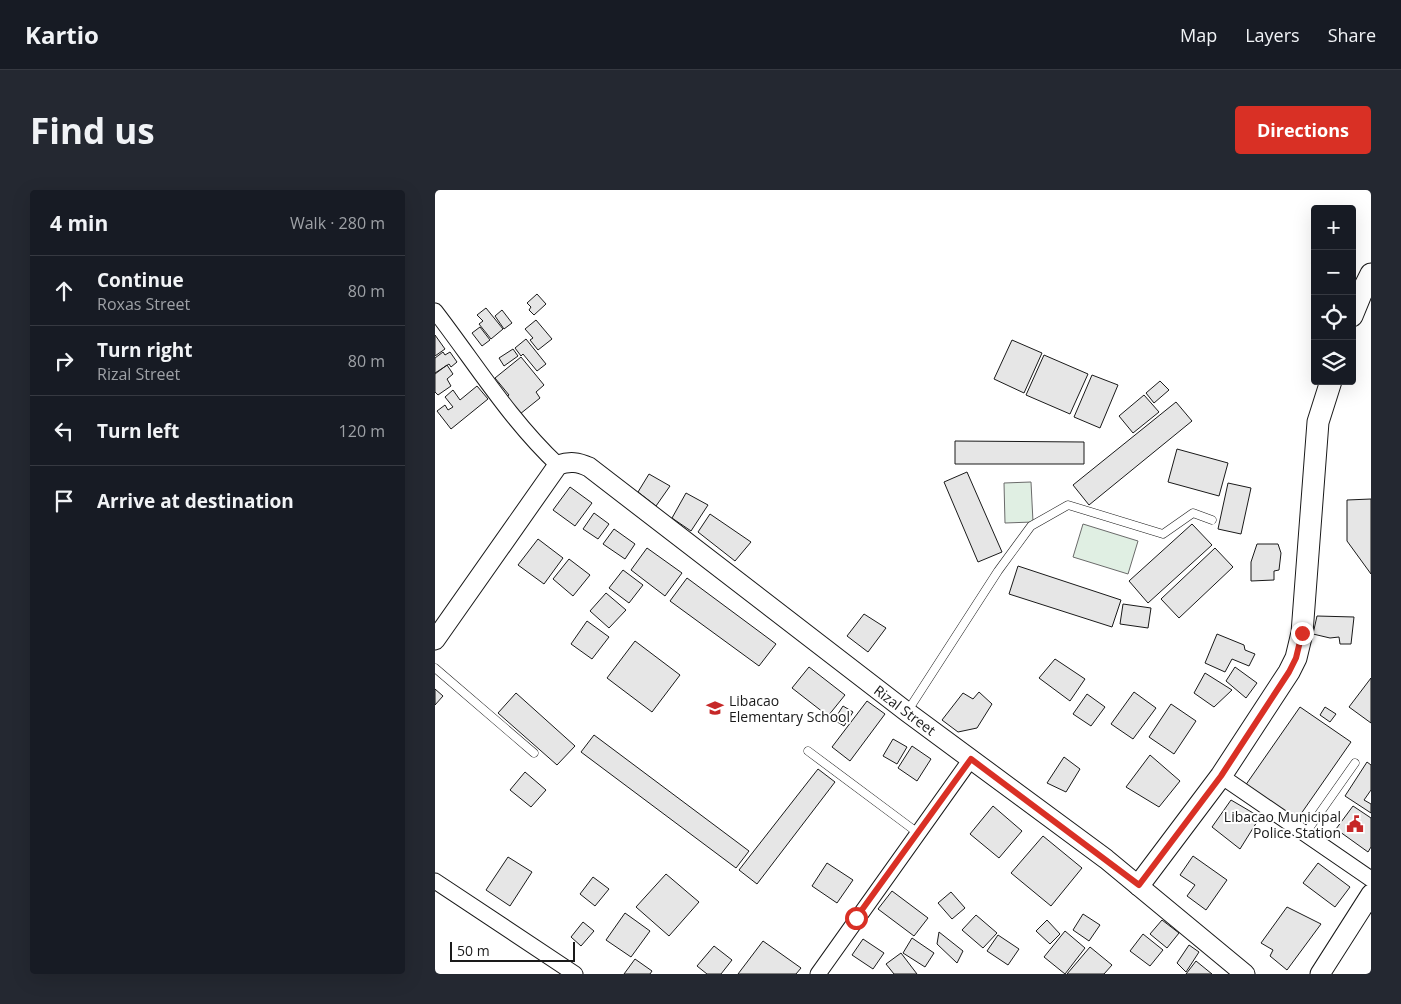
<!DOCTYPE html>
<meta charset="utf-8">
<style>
:root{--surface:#171b24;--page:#242831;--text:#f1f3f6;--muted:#9ea1a6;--line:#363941;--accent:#d93025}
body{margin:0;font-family:"Open Sans",sans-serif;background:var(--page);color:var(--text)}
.controls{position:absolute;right:15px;top:15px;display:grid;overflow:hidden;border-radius:5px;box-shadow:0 5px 20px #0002}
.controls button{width:45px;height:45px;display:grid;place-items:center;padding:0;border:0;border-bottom:1px solid var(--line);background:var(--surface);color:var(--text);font:25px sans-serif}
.scale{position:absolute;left:15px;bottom:12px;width:125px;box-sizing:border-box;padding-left:5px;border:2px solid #1a1a1a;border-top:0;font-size:14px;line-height:18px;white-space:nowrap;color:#1a1a1a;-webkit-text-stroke:4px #fff;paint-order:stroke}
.stop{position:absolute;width:15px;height:15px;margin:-11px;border:4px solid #d93025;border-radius:50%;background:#fff}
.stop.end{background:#d93025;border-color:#fff;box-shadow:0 1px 5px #0008}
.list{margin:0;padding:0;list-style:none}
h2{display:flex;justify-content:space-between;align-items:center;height:65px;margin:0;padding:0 20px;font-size:21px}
h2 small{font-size:16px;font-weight:400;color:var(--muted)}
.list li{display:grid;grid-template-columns:32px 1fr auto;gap:15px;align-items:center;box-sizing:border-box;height:70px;padding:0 20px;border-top:1px solid var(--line)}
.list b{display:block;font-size:19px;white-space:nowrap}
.list p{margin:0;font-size:16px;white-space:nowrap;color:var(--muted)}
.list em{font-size:16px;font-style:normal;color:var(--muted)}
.icon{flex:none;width:28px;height:28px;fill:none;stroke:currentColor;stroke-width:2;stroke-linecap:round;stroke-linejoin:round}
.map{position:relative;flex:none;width:936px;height:784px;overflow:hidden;border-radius:5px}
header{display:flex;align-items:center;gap:30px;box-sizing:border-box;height:70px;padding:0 25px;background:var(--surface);border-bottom:1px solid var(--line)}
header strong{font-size:24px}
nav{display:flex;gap:28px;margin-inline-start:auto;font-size:18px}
.intro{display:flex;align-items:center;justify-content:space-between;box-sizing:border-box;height:120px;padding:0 30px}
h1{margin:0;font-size:35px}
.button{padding:12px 22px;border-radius:5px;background:var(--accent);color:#fff;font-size:18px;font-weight:700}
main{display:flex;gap:30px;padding:0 30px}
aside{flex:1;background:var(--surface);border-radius:5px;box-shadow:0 5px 20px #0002}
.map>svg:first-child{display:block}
.green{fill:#e0efe3;stroke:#6a6a6a}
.building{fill:#e6e6e6;stroke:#1a1a1a}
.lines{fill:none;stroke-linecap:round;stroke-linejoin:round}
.service-casing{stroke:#1a1a1a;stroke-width:9}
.minor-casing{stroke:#1a1a1a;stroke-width:17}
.tertiary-casing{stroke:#1a1a1a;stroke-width:21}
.secondary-casing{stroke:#1a1a1a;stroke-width:23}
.service{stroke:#fff;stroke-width:8}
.minor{stroke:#fff;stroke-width:15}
.tertiary{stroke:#fff;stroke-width:19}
.secondary{stroke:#fff;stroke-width:21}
.route{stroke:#d93025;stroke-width:6}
.labels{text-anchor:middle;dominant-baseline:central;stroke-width:4;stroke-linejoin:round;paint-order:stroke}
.poi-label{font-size:14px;fill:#1a1a1a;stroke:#fff;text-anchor:start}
.street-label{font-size:14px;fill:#1a1a1a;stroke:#fff}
</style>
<header>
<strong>Kartio</strong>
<nav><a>Map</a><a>Layers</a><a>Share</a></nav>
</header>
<div class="intro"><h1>Find us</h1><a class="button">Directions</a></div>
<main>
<aside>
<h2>4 min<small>Walk · 280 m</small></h2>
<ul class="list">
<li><svg class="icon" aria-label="ahead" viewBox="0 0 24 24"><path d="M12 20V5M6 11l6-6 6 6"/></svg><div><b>Continue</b><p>Roxas Street</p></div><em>80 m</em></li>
<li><svg class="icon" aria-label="right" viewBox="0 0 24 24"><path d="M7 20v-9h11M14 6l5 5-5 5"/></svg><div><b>Turn right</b><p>Rizal Street</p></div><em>80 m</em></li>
<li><svg class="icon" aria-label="left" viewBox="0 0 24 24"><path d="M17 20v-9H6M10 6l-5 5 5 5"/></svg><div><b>Turn left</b></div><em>120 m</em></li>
<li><svg class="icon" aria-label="arrive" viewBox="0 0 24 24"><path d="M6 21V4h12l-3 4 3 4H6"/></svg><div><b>Arrive at destination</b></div></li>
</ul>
</aside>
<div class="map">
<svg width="936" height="784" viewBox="0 0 936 784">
<rect width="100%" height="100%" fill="#fff"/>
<path class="green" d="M596,292l2,40 -28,1 -1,-40z
M648,334l55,17 -10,33 -55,-17z"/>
<path class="building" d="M102,104l9,10 -12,11 -5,-5 2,-3 -4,-4z
M51,118l17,21 -12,10 -12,-15 4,-3 -6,-6z
M67,120l10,13 -8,6 -9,-13z
M101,130l16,19 -14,11 -8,-10 3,-2 -8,-9z
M45,137l10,13 -8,6 -10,-13z
M0,145l10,14 -10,7z
M91,149l20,25 -9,7 -14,-17 -2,2 -6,-8z
M577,150l30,13 -18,40 -30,-14z
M78,159l5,7 -14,10 -5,-8z
M8,162l2,3 5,-3 7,10 -6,5 -2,-3 -14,9v-15z
M609,165l44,19 -18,40 -44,-19z
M86,167l23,28 -8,7 4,6 -20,16 -14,-17 3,-2 -14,-17z
M12,175l6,9 -6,5 4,7 -13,9 -3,-3v-18z
M657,185l26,10 -18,43 -26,-11z
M725,191l9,9 -15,13 -8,-10z
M42,196l11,13 -37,30 -14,-18 8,-6 3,5 5,-3 -8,-10 8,-7 7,10z
M709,205l15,17 -26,21 -14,-17z
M741,212l16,19 -103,84 -16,-20z
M520,251l129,1v22h-129z
M742,259l51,14 -9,33 -51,-14z
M532,282l35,80 -24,10 -34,-80z
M214,284l21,12 -14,20 -18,-14z
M793,293l23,5 -10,46 -23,-5z
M135,297l22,16 -17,23 -22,-16z
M251,303l22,12 -17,26 -19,-13z
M936,309v75l-24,-33v-41z
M159,323l15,11 -11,15 -15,-10z
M275,324l41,28 -16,19 -37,-29z
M757,334l20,21 -64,58 -19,-22z
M179,339l21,15 -10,15 -22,-15z
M103,349l25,19 -19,26 -26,-19z
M822,354h21l3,9 -2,17 -5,1v9l-23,1v-19z
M212,358l35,25 -17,23 -34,-26z
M780,358l18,19 -54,51 -18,-19z
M134,369l21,16 -17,21 -20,-17z
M583,376l103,34 -9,27 -103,-33z
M188,380l20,15 -14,18 -20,-15z
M252,388l89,66 -17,22 -89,-65z
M171,403l20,17 -17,18 -19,-17z
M688,414l28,4 -3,20 -28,-4z
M429,424l22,14 -18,24 -21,-16z
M882,426l37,1 -3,27h-11l-1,-7 -9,1 -17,-4z
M152,431l22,16 -17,22 -21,-15z
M782,444l27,11 1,5 10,4 -6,12 -17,-7 -7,13 -20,-9z
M200,451l45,34 -28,37 -45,-34z
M620,469l30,20 -15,22 -31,-23z
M374,477l36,28 -17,21 -36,-28z
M800,477l22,16 -11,15 -20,-17z
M770,483l27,17 -18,17 -20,-14z
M936,488v45l-22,-16z
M0,499l8,7 -8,9z
M544,502l13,12 -15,24 -19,4 -16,-12 21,-27 10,6z
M699,502l22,16 -23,31 -22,-15z
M81,503l59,53 -18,19 -59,-52z
M652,504l18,13 -14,19 -18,-12z
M432,511l18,13 -35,47 -18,-14z
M736,514l25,17 -22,33 -25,-17z
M408,516l10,6 -9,14 -10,-6z
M865,517l51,35 -55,79 -51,-35z
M890,517l11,7 -6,8 -10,-7z
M159,545l155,116 -13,17 -155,-116z
M458,549l14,8 -10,17 -14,-8z
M477,556l19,13 -14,22 -19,-13z
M715,565l30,26 -21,26 -33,-20z
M629,567l16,12 -14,23 -19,-9z
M932,572l4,3v25l-7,10 7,4v9l-26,-17z
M383,579l17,13 -78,102 -18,-14z
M90,582l21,18 -15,17 -21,-17z
M796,610l29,17 -20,32 -28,-22z
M558,616l29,25 -23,27 -29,-24z
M918,616l18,12v29l-3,5 -32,-23z
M608,646l39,32 -31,38 -40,-33z
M758,666l34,24 -21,30 -19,-14 8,-11 -15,-10z
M73,667l24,15 -22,34 -24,-16z
M392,673l26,17 -16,23 -25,-17z
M883,673l32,24 -15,20 -32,-24z
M231,684l33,28 -30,34 -33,-29z
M158,687l16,12 -14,17 -15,-12z
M457,701l36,27 -14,18 -36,-27z
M516,702l14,16 -13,11 -14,-16z
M852,717l34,17 -34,46 -17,-14 3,-6 -12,-7z
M190,723l25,18 -19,26 -25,-17z
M648,724l17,11 -11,16 -16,-11z
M541,725l21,18 -14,15 -21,-18z
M612,730l13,14 -10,10 -14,-13z
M727,730l17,13 -12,15 -17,-14z
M148,732l11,9 -13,15 -10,-9z
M630,741l20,17 -20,26 -21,-17z
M504,742l24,19 -6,12 -20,-19z
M708,744l20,16 -13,16 -20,-15z
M563,745l21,14 -11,16 -21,-14z
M477,748l22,15 -9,14 -22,-14z
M428,749l21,14 -11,16 -21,-14z
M328,751l38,27 -5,6h-58z
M754,755l10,7 -13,20 -9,-9z
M279,756l18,14 -11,14h-14l-10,-8z
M655,757l22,18 -8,9h-37z
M466,763l16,21h-23l-8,-10z
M200,769l17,12 -2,3h-26z
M761,771l16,13h-26z"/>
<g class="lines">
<g class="service-casing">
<path id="service" d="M0,478l99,85
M472,522l91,-141 33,-45 37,-21 95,29 30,-21 19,7
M373,561l110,82
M870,644l50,-71"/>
</g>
<g class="minor-casing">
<path id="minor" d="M0,121c40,52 75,109 123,154
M786,586l150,103
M0,691l140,93
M383,784l153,-215"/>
</g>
<g class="tertiary-casing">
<path id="tertiary" d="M0,450l123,-175c12,-4 20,-3 31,2l318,245 199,147 139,115
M885,784l51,-80"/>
</g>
<g class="secondary-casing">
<path id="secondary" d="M917,126l9,-22 10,-20
M704,695l82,-109 68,-104 7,-14 6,-25 16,-211 13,-41"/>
</g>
<use href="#service" class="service"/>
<use href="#minor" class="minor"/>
<use href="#tertiary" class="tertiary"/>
<use href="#secondary" class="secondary"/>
</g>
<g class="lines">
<path class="route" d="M421,728l115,-159 168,126 82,-109 68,-104 7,-14 6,-25"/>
</g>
<defs>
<g id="school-bare" transform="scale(1.35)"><path d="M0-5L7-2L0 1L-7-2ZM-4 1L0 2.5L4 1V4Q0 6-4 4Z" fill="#c62828" stroke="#fff" stroke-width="2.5" paint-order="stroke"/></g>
<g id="civic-bare" transform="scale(1.35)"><path d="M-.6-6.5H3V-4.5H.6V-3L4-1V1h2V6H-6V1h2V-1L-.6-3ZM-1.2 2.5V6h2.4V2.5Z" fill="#c62828" stroke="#fff" stroke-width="2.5" paint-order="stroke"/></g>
</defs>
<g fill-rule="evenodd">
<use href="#school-bare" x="280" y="518"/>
<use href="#civic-bare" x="920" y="634"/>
</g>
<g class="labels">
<g class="poi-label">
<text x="294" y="510">Libacao<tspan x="294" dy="16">Elementary School</tspan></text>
<text x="906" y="626" text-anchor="end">Libacao Municipal<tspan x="906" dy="16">Police Station</tspan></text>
</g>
<g class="street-label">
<text transform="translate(470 520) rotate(37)">Rizal Street</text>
</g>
</g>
</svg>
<div class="controls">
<button>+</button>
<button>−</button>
<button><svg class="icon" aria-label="locate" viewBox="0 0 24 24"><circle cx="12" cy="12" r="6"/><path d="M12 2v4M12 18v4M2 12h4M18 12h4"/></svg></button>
<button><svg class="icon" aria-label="layers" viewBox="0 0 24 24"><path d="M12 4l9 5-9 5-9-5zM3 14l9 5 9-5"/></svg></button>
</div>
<div class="scale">50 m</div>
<div class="stop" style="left:421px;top:728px"></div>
<div class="stop end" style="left:867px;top:443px"></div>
</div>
</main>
